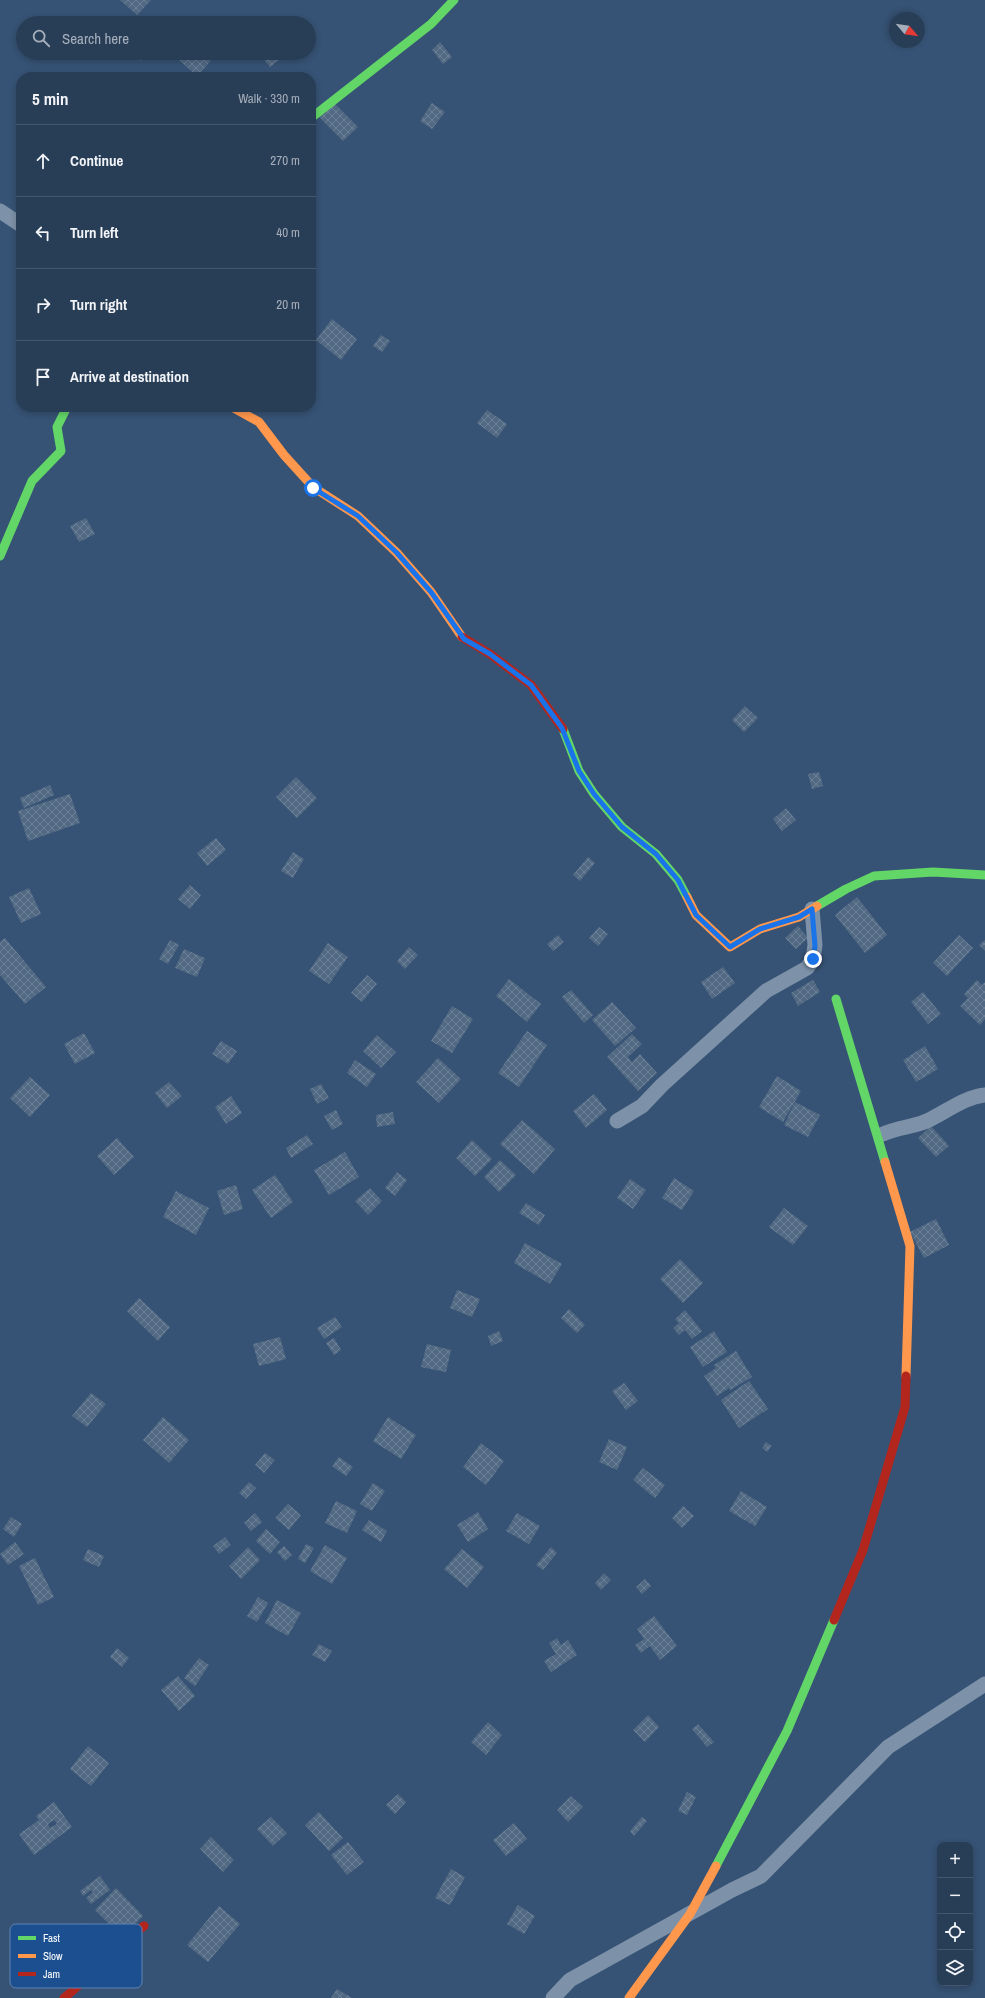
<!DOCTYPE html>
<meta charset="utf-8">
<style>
:root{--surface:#283e57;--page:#344961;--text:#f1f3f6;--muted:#a5aeba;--line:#44576d}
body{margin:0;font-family:"Archivo Narrow",sans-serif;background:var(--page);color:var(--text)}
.controls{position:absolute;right:12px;bottom:12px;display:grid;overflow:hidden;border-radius:8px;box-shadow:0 2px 6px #0003}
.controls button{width:36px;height:36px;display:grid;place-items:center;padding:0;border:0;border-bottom:1px solid var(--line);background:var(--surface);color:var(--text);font:20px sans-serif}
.compass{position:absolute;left:889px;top:12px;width:36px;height:36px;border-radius:50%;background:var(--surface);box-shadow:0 2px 6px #0003;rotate:119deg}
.stop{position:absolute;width:12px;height:12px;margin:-9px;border:3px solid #1a73e8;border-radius:50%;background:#fff}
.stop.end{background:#1a73e8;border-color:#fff;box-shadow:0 1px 4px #0008}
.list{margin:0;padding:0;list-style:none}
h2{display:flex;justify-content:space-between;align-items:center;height:52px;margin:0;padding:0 16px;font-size:17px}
h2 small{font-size:13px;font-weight:400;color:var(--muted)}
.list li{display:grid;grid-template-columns:26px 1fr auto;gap:12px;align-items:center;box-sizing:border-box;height:72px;padding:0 16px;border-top:1px solid var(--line)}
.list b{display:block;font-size:15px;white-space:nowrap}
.list em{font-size:13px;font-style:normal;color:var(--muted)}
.icon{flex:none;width:22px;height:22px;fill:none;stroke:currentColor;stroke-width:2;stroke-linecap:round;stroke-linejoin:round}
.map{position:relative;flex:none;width:985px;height:1998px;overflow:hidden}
.search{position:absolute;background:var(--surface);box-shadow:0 2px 6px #0003;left:16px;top:16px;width:300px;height:44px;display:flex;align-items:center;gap:10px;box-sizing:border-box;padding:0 14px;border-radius:22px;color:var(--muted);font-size:15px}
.panel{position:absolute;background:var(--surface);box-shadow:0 2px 6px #0003;left:16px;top:72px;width:300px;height:340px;border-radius:16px}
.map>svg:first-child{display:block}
.building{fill:url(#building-cross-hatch);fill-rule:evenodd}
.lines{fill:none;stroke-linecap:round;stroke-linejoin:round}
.street{stroke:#7d92a8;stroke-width:15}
.fast{stroke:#63d668;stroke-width:9}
.slow{stroke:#ff974d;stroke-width:9}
.jam{stroke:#b3261e;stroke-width:9}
.route{stroke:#1a73e8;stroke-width:5}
.key{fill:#1b4f8f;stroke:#5f84b1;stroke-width:1}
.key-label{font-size:11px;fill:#fff}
</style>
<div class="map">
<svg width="985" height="1998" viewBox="0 0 985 1998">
<defs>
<pattern id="building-cross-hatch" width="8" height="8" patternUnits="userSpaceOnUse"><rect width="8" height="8" fill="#526984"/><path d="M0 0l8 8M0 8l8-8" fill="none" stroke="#6c8096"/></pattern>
</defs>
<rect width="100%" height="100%" fill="#365274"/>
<path class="building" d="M120,0h31l-14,15z
M440,42l12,15 -9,7 -11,-14z
M134,53h16l-9,8z
M180,53h26l7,5 -16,18 -21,-19z
M259,53h29l-18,14z
M180,72l5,5h-10z
M334,103l24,24 -15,14 -24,-24z
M432,103l13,9 -13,17 -12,-8z
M332,319l25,20 -16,21 -25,-20z
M381,335l9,6 -8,11 -9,-6z
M487,410l20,14 -10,14 -20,-15z
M86,518l9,16 -16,8 -9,-16z
M745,706l13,12 -14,14 -12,-12z
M819,772l4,14 -11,3 -4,-15z
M296,777l21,21 -20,20 -21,-21z
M50,785l4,10 -30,13 -4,-10z
M70,794l10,29 -52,18 -10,-30z
M786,808l10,12 -14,11 -9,-12z
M216,838l10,12 -19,16 -10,-13z
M293,852l11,7 -11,19 -12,-7z
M588,857l7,6 -15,18 -7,-6z
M190,885l11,10 -11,14 -12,-10z
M29,888l12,26 -20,9 -12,-26z
M857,897l30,38 -22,18 -30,-38z
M798,926l10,12 -12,11 -11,-11z
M599,927l9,7 -10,12 -9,-8z
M558,935l6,7 -11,9 -6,-7z
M959,935l14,13 -26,28 -14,-13z
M5,938l41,49 -21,17 -25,-29v-33z
M170,940l9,5 -11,19 -9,-5z
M985,940v11l-6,-6z
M328,943l20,14 -19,27 -20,-13z
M409,947l9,8 -13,14 -8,-8z
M184,949l21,9 -8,19 -22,-9z
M723,967l12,16 -23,16 -11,-17z
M367,975l10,9 -15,18 -11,-9z
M509,979l32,25 -14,18 -31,-26z
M813,980l7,12 -22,14 -7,-13z
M977,980l5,5 3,-3v37l-5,6 -20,-19 8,-8 -4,-4z
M571,990l22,25 -9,8 -22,-26z
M923,992l18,22 -13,10 -17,-22z
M612,1002l24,26 -21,18 -23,-26z
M452,1006l21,13 -21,34 -21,-12z
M527,1031l20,14 -28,42 -21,-14z
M84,1033l11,20 -20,11 -11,-20z
M632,1034l10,10 -14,13 4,5 8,-8 17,19 -19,18 -31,-34z
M377,1035l19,17 -15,16 -18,-17z
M221,1041l16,10 -9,13 -16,-10z
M925,1046l13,23 -22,13 -13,-22z
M438,1058l23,21 -22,24 -23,-21z
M355,1060l21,14 -9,13 -20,-14z
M777,1076l24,15 -18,31 -24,-15z
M30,1077l20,18 -20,22 -20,-19z
M169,1082l13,14 -15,12 -12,-15z
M321,1084l8,14 -12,6 -7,-15z
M594,1094l13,16 -21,18 -13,-17z
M231,1096l11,17 -16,11 -11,-17z
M795,1102l25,13 -12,22 -24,-12z
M336,1110l7,14 -11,6 -8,-14z
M393,1112l2,12 -18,3 -1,-12z
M522,1120l33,29 -21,25 -34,-30z
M931,1126l18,20 -13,11 -18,-19z
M307,1135l6,9 -22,14 -5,-10z
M117,1138l17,19 -20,18 -17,-19z
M472,1140l20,19 -17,17 -19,-18z
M345,1152l14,25 -30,18 -15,-25z
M500,1160l16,15 -17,17 -15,-15z
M397,1172l10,8 -12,16 -10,-8z
M275,1175l18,27 -22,16 -19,-28z
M674,1178l20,13 -12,19 -20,-12z
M630,1179l16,11 -13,19 -16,-11z
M236,1185l7,24 -19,6 -7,-24z
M370,1188l12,13 -14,14 -13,-14z
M176,1191l33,17 -13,27 -33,-18z
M526,1203l19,12 -6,10 -20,-12z
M784,1208l24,18 -15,19 -24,-18z
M936,1219l13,26 -25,13 -14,-26z
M525,1243l37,21 -12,20 -36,-21z
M680,1259l23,24 -20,20 -23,-24z
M457,1290l23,9 -8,18 -22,-9z
M139,1298l31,29 -12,14 -31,-30z
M569,1309l16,16 -8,8 -16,-15z
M685,1310l17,21 -10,8 -7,-9 -6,5 -6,-7 6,-5 -4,-4z
M335,1317l7,10 -18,12 -7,-11z
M499,1331l4,10 -12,5 -3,-10z
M714,1331l13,21 -24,15 -13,-20z
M280,1337l6,22 -27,7 -6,-22z
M334,1338l7,12 -7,5 -8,-12z
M427,1344l24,6 -5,22 -25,-5z
M736,1351l16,26 -22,13 -1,-2 -12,8 -13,-20 12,-8 -2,-3z
M749,1381l19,28 -29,19 -18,-28z
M624,1383l14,18 -12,9 -14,-19z
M91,1393l15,11 -19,23 -15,-11z
M163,1417l26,23 -20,23 -26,-23z
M388,1417l28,18 -15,24 -28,-18z
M609,1439l18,8 -10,23 -18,-8z
M766,1442l6,4 -5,6 -5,-4z
M481,1443l23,18 -18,24 -23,-18z
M265,1453l10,7 -11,13 -9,-8z
M339,1457l14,10 -7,9 -14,-10z
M643,1468l22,17 -10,13 -22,-18z
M249,1482l7,6 -10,11 -7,-6z
M373,1483l12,8 -13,20 -12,-7z
M741,1491l26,16 -12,19 -26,-15z
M336,1501l21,10 -10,22 -22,-10z
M288,1504l13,11 -12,15 -14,-12z
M683,1506l11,10 -12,12 -10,-10z
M478,1512l10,17 -20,13 -11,-17z
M255,1513l7,9 -11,9 -7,-8z
M517,1513l23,13 -11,18 -23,-13z
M11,1517l11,7 -8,13 -11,-8z
M369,1520l18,11 -6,11 -19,-12z
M266,1529l14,13 -10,12 -14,-13z
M225,1537l6,8 -12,9 -6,-8z
M15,1542l9,12 -16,11 -8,-11z
M306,1544l8,4 -9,15 -7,-4z
M325,1545l22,13 -15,26 -22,-13z
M284,1546l8,9 -7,6 -8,-9z
M248,1547l12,13 -19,19 -12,-13z
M551,1547l6,6 -14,17 -7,-5z
M88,1549l16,7 -5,11 -16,-7z
M462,1549l22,18 -17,21 -23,-19z
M35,1558l19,39 -16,8 -19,-39z
M604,1573l7,7 -10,10 -6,-7z
M645,1579l6,7 -9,8 -6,-7z
M258,1597l10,6 -11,19 -10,-6z
M277,1600l24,13 -13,23 -23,-13z
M654,1616l23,30 -17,14 -10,-14 -9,7 -6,-8 9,-6 -7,-10z
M557,1638l4,7 7,-5 9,15 -26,17 -7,-11 12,-7 -7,-11z
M319,1644l13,7 -7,11 -13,-7z
M117,1648l12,10 -7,9 -12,-10z
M199,1658l10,7 -14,21 -11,-8z
M178,1676l17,20 -16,15 -18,-21z
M648,1715l11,12 -14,15 -12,-12z
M488,1722l14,13 -16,20 -15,-13z
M698,1724l16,18 -7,5 -15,-18z
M88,1746l21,17 -18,23 -21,-17z
M687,1792l9,5 -9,18 -9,-4z
M398,1794l8,8 -11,12 -9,-9z
M571,1796l12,11 -15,15 -11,-12z
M54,1802l18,25 -38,28 -15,-21 20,-14 -3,-4zM54,1820l3,4 -7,4 -2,-4z
M319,1812l24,26 -14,13 -24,-26z
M271,1817l16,16 -14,13 -16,-17z
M642,1817l5,4 -13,15 -4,-5z
M514,1823l13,16 -21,17 -13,-16z
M211,1837l23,23 -11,12 -23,-23z
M348,1842l16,20 -17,13 -16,-20z
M451,1869l14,8 -15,28 -15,-7z
M100,1876l10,14 -19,14 -5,-6 7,-6 -2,-2 -8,6 -3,-5z
M116,1888l27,28 -21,21 -27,-27z
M518,1905l17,11 -11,18 -17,-10z
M219,1906l21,18 -32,38 -21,-17z
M85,1923l27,19 -24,33 -26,-19z
M337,1989l15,9h-21z"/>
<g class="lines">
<path class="street" d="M0,211l21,14
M617,1121l25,-15 20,-21 104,-94 41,-23 6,-9 2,-14 -3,-36
M883,1134c15,-7 34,-7 48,-15 18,-9 34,-22 54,-24
M553,1998l17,-18 162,-90 29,-14 127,-129 97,-63"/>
<path class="fast" d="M311,118l120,-94 23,-24
M0,556l32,-75 29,-30 -4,-24 10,-20
M563,729l16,42 15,23 28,33 34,27 22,26 9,17
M817,906l29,-17 28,-13 59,-4 52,3
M836,999l49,163
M716,1866l71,-135 47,-111"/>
<path class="slow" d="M232,407l27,15 25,33 29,32 45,29 39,37 34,39 31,45
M687,897l9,18 34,32 30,-18 39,-12 18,-11
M885,1162l25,84 -4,130
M629,1998l61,-84 26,-48"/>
<path class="jam" d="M462,637l28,17 41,31 32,44
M834,1620l29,-70 42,-143 1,-31
M64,1998c28,-23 51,-51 80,-72"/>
</g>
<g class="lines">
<path class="route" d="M313,488l45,28 39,37 34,39 33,47 26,15 41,31 31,43 17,43 15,23 28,33 34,27 22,26 18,35 34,32 30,-18 39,-12 13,-8 3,37 -2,13"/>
</g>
<rect x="10" y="1924" width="132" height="64" rx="6" class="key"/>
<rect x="18" y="1936" width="18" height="4" fill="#63d668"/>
<rect x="18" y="1954" width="18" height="4" fill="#ff974d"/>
<rect x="18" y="1972" width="18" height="4" fill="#b3261e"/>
<g class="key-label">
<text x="43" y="1942">Fast</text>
<text x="43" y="1960">Slow</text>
<text x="43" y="1978">Jam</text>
</g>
</svg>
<div class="controls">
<button>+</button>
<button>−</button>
<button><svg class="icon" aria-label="locate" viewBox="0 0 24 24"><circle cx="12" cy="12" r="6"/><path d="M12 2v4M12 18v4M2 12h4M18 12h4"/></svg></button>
<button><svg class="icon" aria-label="layers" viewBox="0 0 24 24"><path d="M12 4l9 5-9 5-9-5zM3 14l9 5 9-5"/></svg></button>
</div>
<svg class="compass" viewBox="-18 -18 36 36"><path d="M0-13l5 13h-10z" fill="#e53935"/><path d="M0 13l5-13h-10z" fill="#a5aeba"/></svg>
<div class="stop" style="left:313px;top:488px"></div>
<div class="stop end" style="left:813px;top:959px"></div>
<div class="search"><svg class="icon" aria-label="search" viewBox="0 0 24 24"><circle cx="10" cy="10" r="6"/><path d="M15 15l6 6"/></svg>Search here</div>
<section class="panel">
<h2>5 min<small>Walk · 330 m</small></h2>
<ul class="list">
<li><svg class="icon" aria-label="ahead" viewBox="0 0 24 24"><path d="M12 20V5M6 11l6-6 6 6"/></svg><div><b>Continue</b></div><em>270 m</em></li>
<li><svg class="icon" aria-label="left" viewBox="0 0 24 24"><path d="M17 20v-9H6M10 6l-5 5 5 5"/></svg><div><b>Turn left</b></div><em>40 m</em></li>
<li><svg class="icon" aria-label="right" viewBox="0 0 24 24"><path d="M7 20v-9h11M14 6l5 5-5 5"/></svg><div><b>Turn right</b></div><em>20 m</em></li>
<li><svg class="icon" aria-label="arrive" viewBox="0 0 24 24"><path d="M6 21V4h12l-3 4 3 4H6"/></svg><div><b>Arrive at destination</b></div></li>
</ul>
</section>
</div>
